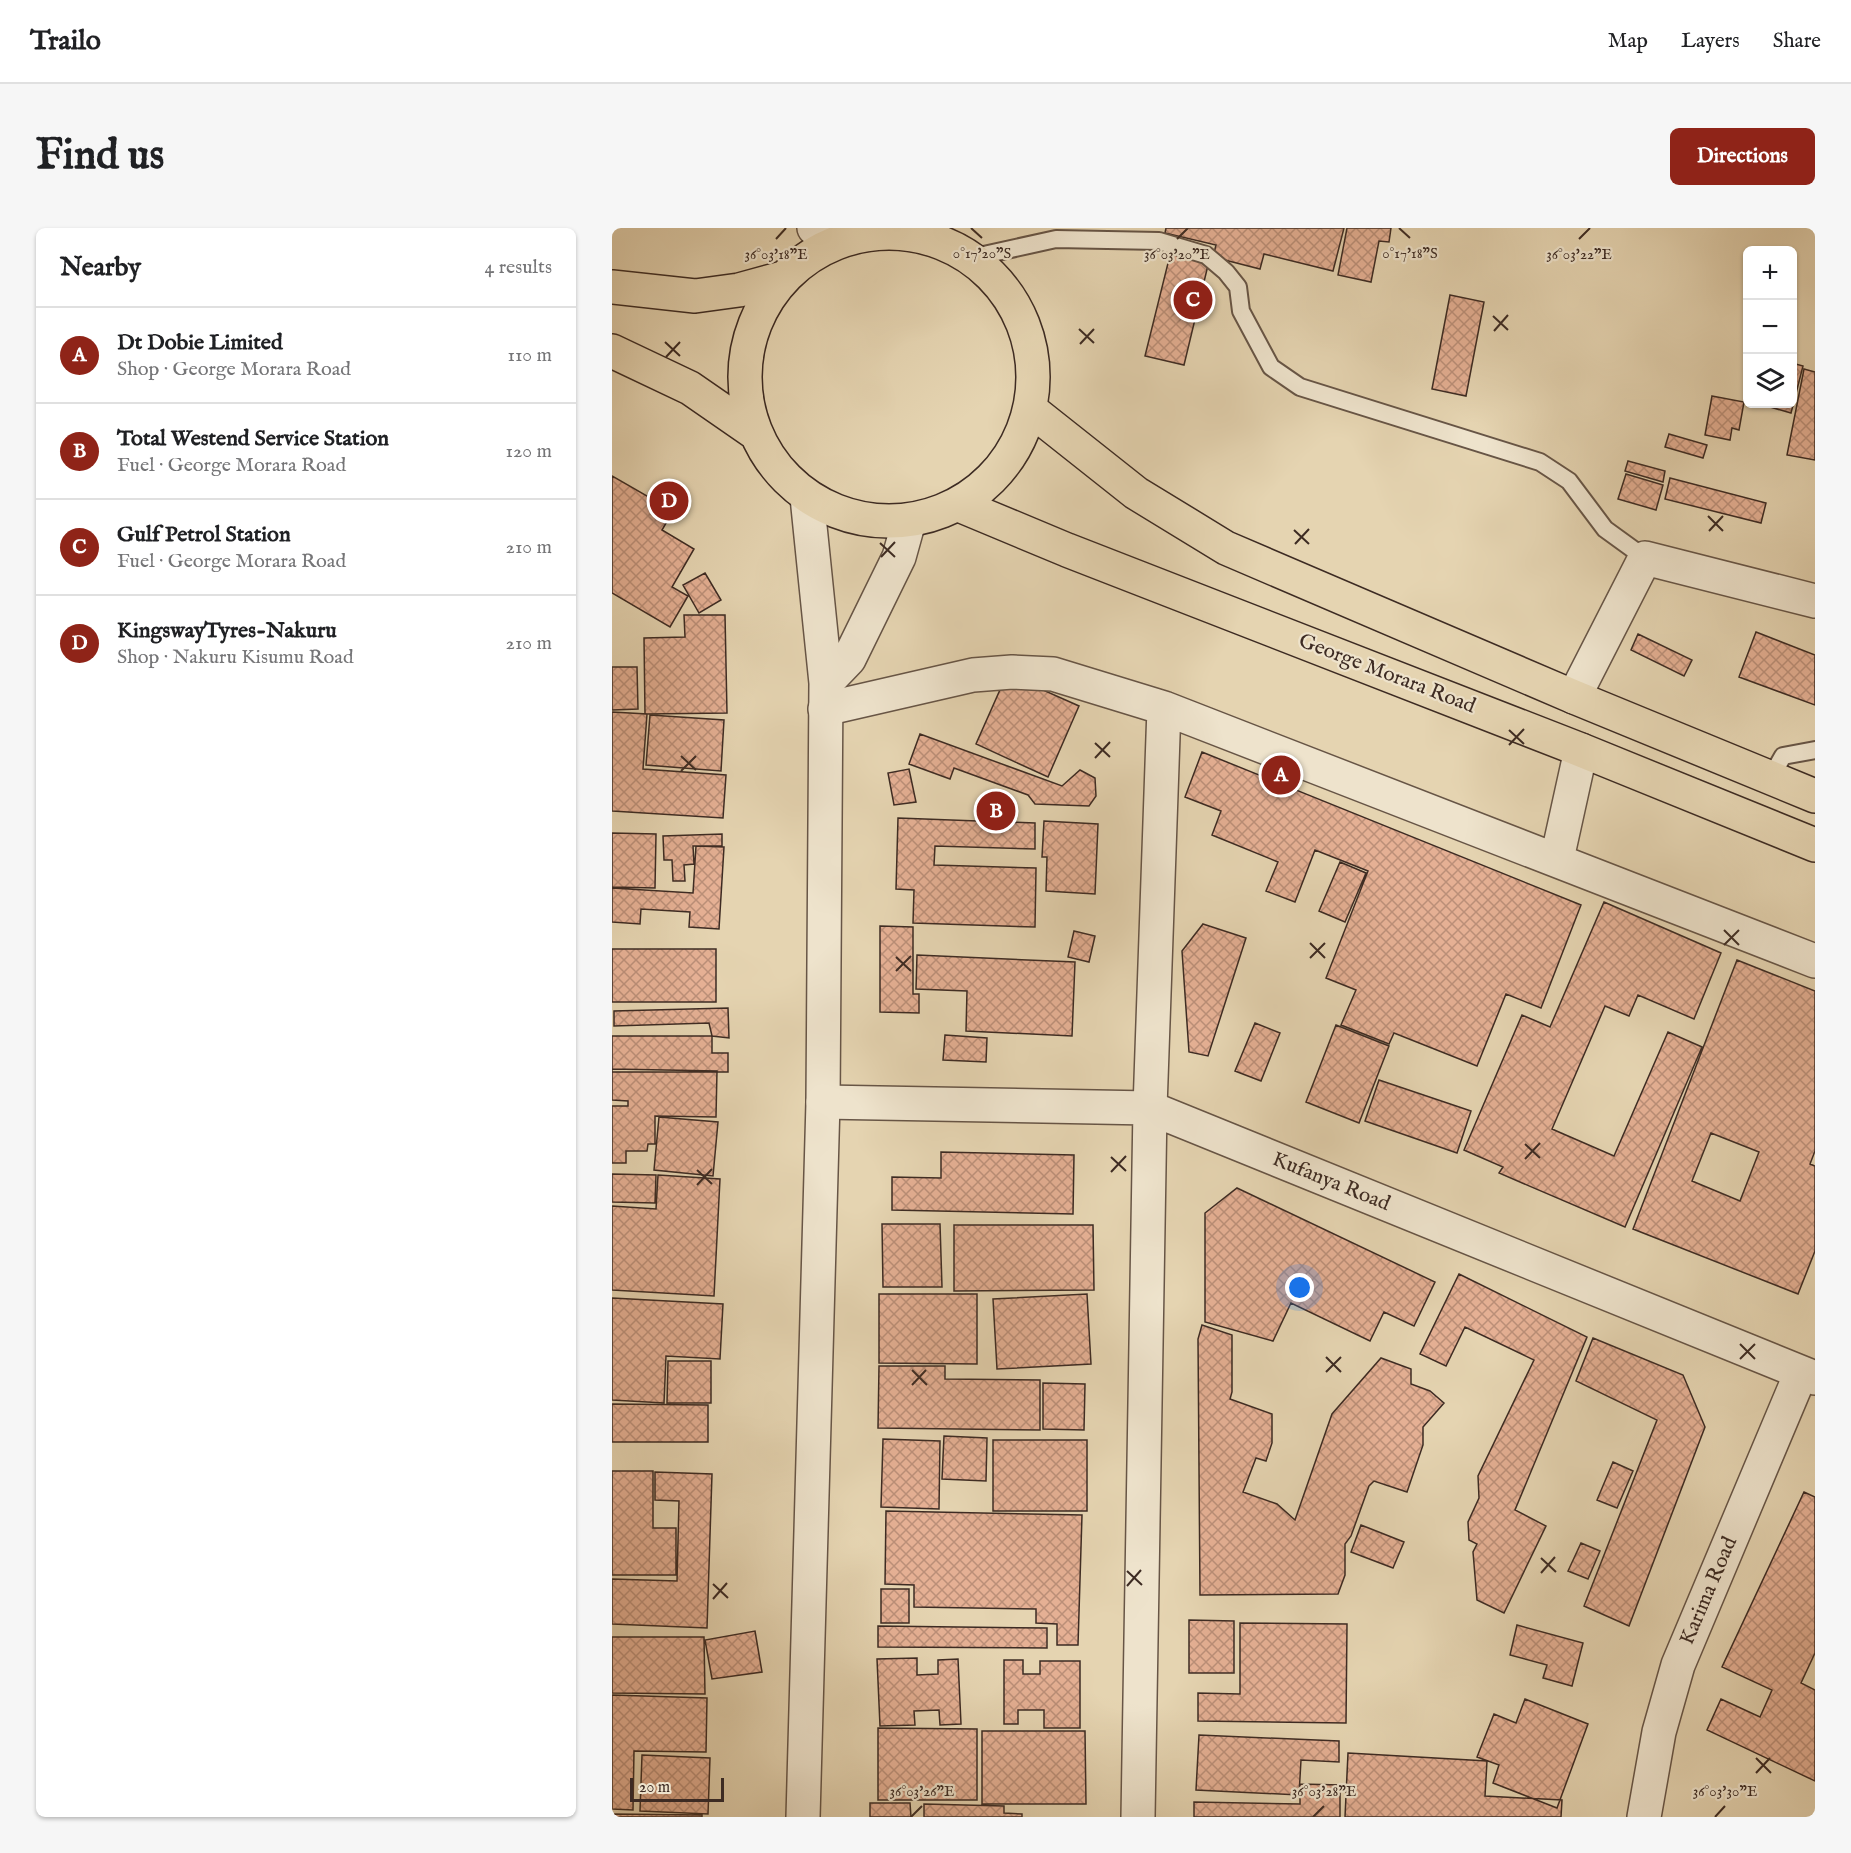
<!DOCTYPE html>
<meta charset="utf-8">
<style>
:root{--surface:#fff;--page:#f6f6f6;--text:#202124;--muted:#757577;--line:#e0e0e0;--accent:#8f2418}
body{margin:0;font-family:"IM FELL English",serif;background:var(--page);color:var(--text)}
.controls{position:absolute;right:18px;top:18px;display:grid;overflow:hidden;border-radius:9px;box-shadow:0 2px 4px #0004}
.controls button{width:54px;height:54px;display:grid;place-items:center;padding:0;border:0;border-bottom:2px solid var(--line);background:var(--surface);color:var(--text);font:30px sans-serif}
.scale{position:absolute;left:18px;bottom:15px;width:94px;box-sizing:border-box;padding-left:6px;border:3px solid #3d2b23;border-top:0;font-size:16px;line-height:21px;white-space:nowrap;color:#3d2b23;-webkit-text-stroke:4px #eee3cc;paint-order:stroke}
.you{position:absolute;left:688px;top:1060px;width:21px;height:21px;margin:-15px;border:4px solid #fff;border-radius:50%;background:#1a73e8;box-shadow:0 0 0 9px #1a73e833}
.badge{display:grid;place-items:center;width:39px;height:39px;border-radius:50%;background:var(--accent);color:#fff;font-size:20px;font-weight:700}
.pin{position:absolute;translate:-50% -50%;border:3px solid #fff;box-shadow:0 2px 6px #0006}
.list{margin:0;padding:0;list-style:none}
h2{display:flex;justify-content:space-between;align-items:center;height:78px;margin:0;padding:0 24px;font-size:26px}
h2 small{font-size:20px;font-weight:400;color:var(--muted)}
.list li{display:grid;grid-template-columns:39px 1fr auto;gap:18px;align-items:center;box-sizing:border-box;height:96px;padding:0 24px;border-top:2px solid var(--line)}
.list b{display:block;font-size:22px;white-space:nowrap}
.list p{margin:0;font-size:20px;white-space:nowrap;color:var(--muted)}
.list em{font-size:20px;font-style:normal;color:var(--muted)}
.icon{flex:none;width:33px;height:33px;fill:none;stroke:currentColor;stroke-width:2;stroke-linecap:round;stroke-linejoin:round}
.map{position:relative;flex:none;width:1203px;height:1589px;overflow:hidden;border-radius:9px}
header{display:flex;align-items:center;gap:36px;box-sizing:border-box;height:84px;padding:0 30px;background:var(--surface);border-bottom:2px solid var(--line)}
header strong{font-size:28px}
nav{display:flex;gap:33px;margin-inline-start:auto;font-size:21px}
.intro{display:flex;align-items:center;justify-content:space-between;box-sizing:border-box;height:144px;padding:0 36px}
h1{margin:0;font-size:42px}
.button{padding:15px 27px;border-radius:9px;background:var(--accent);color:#fff;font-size:21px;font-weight:700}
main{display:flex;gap:36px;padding:0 36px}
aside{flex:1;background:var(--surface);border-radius:9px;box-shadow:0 2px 4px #0004}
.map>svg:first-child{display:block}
.building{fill:url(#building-cross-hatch);stroke:#3d2b23;stroke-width:1.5;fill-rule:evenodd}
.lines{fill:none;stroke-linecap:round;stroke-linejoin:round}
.service-casing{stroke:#675546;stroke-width:20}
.minor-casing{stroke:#675546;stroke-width:36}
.tertiary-casing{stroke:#675546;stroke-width:36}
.trunk-casing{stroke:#3d2b23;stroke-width:36}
.service{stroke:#eee3cc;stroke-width:16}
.minor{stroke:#eee3cc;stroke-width:33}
.tertiary{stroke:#eee3cc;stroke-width:33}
.trunk{stroke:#e5d4b1;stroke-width:33}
.ticks{fill:none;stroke:#3d2b23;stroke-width:2}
.labels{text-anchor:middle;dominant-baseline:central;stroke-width:4.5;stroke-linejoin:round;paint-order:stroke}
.street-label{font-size:21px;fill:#3d2b23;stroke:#eee3cc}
.ticks-label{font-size:15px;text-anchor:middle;fill:#3d2b23;stroke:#eee3cc;stroke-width:4.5;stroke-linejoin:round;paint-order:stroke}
</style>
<header>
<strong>Trailo</strong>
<nav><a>Map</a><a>Layers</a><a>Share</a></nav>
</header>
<div class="intro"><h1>Find us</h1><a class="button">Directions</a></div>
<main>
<aside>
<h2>Nearby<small>4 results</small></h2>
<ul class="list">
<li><span class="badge">A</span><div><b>Dt Dobie Limited</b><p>Shop · George Morara Road</p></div><em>110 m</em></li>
<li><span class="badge">B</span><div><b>Total Westend Service Station</b><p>Fuel · George Morara Road</p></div><em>120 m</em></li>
<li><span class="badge">C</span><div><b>Gulf Petrol Station</b><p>Fuel · George Morara Road</p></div><em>210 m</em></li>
<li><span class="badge">D</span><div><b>KingswayTyres-Nakuru</b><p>Shop · Nakuru Kisumu Road</p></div><em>210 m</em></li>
</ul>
</aside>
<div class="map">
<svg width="1203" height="1589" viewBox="0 0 1203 1589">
<defs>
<pattern id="building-cross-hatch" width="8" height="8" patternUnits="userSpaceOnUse" patternTransform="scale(1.5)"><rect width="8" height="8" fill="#e5b094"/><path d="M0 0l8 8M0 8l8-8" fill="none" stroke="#bb8f78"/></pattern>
</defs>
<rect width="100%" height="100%" fill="#e5d4b1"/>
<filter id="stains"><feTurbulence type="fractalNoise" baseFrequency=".00333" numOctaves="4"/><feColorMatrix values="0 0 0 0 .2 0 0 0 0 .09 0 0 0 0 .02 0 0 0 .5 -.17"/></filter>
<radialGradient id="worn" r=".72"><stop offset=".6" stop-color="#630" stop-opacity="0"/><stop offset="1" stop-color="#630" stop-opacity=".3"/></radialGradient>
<path class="building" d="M554,0h178l-11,43 -69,-17 -4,15 -47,-12 3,-12 -51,-12z
M735,0h44l-2,14 -10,-1 -8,41 -33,-7z
M559,23l38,10 -25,104 -39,-9z
M838,67l34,7 -18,94 -34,-7z
M1180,135l11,3 -12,47 -21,-6 1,-3h21z
M1192,141l11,3v88l-28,-5z
M1100,168l32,6 -5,28 -7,-2 -2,12 -25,-5z
M1057,206l38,11 -4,13 -38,-11z
M1016,233l37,10 -2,11 -38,-11z
M1014,246l37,11 -7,25 -38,-11z
M0,248l61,35 -11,19 32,19 -22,38 16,9 -18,31 -58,-34z
M1058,250l96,25 -5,20 -96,-24z
M93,345l16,27 -22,13 -16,-28z
M72,387h41l2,98 -82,1 -1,-76 41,-1z
M1144,404l59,23v50l-76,-28z
M1026,406l54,26 -8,16 -53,-26z
M0,439h25l1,42 -26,1z
M395,446l72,32 -31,71 -72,-33z
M0,484l35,2 -4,55 83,6 -3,43 -111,-7z
M38,487l74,5 -3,51 -75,-6z
M308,506l142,52 18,-16 15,8 1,18 -7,10 -54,-2 -7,-9 -74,-27 -4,11 -41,-15z
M590,524l379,153 -40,103 -35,-14 -29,72 -83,-33 -5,11 -48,-19 15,-35 -30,-12 42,-107 -53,-21 -20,52 -29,-11 12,-29 -66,-27 9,-24 -36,-14z
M297,541l7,33 -22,3 -6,-32z
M286,590l137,5v26l-100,-3 -1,19 102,3 -1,59 -122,-4 1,-33 -18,-1z
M432,593l54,3 -3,70 -49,-3 1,-34h-5z
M0,605l44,1 -1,54 -43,-1z
M110,606v12h-29l1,18 -10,1 1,16h-12l-1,-21h-8l-1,-24z
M84,618l28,1 -5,82 -30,-2 1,-15 -49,-3 -1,15 -28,-2v-34l81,5z
M728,634l26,11 -21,49 -26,-11z
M992,674l117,51 -27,66 -56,-24 -9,21 -24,-10 -53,123 62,27 54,-124 34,15 -77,180 -126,-54 4,-6 -39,-17 58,-135 28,12z
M591,696l43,14 -38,118 -19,-4 -7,-101z
M268,698l33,1v67h6v19l-39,-1z
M462,703l21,5 -6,26 -21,-5z
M0,721h104v53h-104z
M305,727l158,7 -3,74 -106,-5 1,-40 -51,-2z
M1125,732l78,31v160l-5,13 5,2v85l-17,43 -165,-65zM1099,905l48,19 -19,49 -48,-20z
M116,780l1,30 -17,-2 -3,-13 -95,3v-15z
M643,795l25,10 -19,48 -26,-10z
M724,797l53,21 -30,77 -53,-21z
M333,807l42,3 -1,24 -43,-2z
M0,808h100v17h16v19h-116z
M0,841l105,2 -1,46 -61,-1v28h-7l-1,7h-21v12h-14v-57h16v-5l-16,-1z
M767,852l92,31 -14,42 -92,-32z
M47,889l59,5 -5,54 -59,-6z
M329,924l133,3 -1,59 -181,-4v-33l49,1z
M0,946l44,1 -1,28 -43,-1z
M46,947l62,4 -6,117 -102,-6v-84l44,3z
M625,960l198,94 -21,44 -30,-14 -14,29 -79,-38 -18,38 -68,-19v-109z
M270,996h58l2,63h-59z
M342,997h139l1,65 -140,1z
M847,1046l128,63 -72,173 31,16 -42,87 -27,-13 -4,-48 4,-8 -8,-4 -1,-18 11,-24 -1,-22 56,-116 -69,-33 -19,39 -26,-12z
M267,1066h98v70l-98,-1z
M475,1066l4,70 -94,5 -4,-70z
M0,1070l111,6 -3,55 -54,-3 -2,47 -52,-3z
M590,1097l30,10v57l-2,7 42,15v29l-6,18 -10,-3 -13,34 34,12 18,16 37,-106 49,-56 30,11v15l19,7 14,12 -21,24v18l-16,47 -33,-11 -5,5 -18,50 -6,8v31l-7,19 -138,1 -2,-256z
M981,1110l90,37 22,52 -76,199 -45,-20 73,-186 -81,-39z
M56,1133h43v42h-44z
M267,1138h66v13l95,1v50l-162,-2z
M431,1155l42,1 -1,46 -41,-1z
M0,1176l96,1v37h-96z
M332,1208l43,2 -1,43 -44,-2z
M271,1211l57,2 -1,68 -58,-2z
M381,1212h94v71h-94z
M1001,1234l20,9 -16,37 -20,-8z
M0,1243h41v57h23v47h-64z
M43,1244l57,2 -5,154 -95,-4v-45l65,2 2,-80 -24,-1z
M1192,1264l11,5v156l-14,30 14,7v91l-108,-51 14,-31 39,18 12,-27 -50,-23z
M274,1283l196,4 -4,130h-21v-21l-21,-1v-14l-122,-2v-22l-29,-1z
M749,1297l43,17 -11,26 -42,-16z
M969,1315l19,8 -12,28 -20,-8z
M269,1361h28v34h-28z
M577,1392l45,1v52h-45z
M628,1395l107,1 -1,99 -148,-2v-28l42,1z
M905,1397l66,18 -11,43 -29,-8 4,-13 -37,-10z
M266,1398l169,2v20l-169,-1z
M143,1403l7,41 -50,7 -7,-39z
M0,1409h92l1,57 -93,-1z
M305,1430v17l21,-1v-14l20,-1 3,65 -21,1 -1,-15 -25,1 1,14 -35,1 -3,-67z
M392,1432h19v14h17v-13h40v67h-36v-18h-26v14h-14z
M0,1467l95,3 -1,54 -72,-1 -1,59 -21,-1z
M913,1471l63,25 -31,84 -64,-25 6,-18 -22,-8 17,-43 22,9z
M266,1500l99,1v71h-99z
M370,1503h103l1,73h-104z
M587,1507l140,6v21l-38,-2 -2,35 -103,-5z
M736,1525l139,8 -2,35 77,4 -1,17h-216z
M30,1527l68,3 -2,56 -68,-3z
M688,1556l40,1v32h-146v-15l106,2z
M258,1575h40l1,14h-41z
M312,1576l80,2v7l18,1v3h-98z
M0,1586l90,1v2h-90z"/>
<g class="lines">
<g class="service-casing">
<path id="service" d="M358,30l86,-19 103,2 47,14 20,17 12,15 3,24 30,56 29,20 240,75 29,19 36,48 40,29
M1159,549l12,-21 32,-6"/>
</g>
<g class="minor-casing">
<path id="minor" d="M202,0l30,11
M316,0l4,11
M962,469l71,-139 170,43
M213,481l148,-34 39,-3 41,2 111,34 651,253
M945,631l24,-109
M211,874l327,6 665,270
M526,1589l12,-709 14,-400
M1032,1589l15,-85 19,-67 123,-292"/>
</g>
<g class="tertiary-casing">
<path id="tertiary" d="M214,455l23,-24 50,-102 10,-36
M191,1589l20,-715 3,-419 -19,-186"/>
</g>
<g class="trunk-casing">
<path id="trunk" d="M133 149a144 144 0 1 1 288 0a144 144 0 1 1-288 0Z
M0,59l83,9 44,-6 44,-12
M0,123l78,37 65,45
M418,181l106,84 90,55 348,149 241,99
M347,277l108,45 514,200 234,95"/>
</g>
<use href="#service" class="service"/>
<use href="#minor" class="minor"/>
<use href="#tertiary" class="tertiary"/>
<use href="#trunk" class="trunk"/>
</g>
<path class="ticks" d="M359,0l11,10M787,0l11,10M164,11l10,-11M565,11l11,-11M967,11l11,-11M881,88l15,14M467,101l15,14M882,103l14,-16M53,114l15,14M468,116l14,-15M54,129l14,-15M1096,288l15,15M682,302l15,14M1097,303l14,-15M268,315l15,14M683,316l14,-15M269,329l14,-15M897,502l15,14M483,515l15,14M897,517l15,-16M69,528l15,14M483,530l15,-16M69,543l15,-15M1112,702l15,15M698,715l15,15M1112,717l15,-15M284,729l15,14M698,730l15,-15M284,743l15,-15M913,916l15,14M499,929l15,14M913,931l15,-16M85,942l15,14M499,944l15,-16M85,957l15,-16M1128,1116l15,15M714,1129l15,15M1128,1131l15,-15M300,1142l15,15M714,1144l15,-15M300,1157l14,-15M929,1330l15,14M515,1343l15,14M929,1345l14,-16M101,1356l15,14M515,1358l14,-16M101,1371l14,-16M1144,1530l15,15M1144,1545l14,-15M299,1589l11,-11M701,1589l11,-11M1103,1589l10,-11"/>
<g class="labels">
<g class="street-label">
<text transform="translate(775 446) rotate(21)">George Morara Road</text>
<text transform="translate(719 954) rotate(22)">Kufanya Road</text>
<text transform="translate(1097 1363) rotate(-67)">Karima Road</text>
</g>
</g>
<g class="ticks-label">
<text x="370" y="30">0°17'20"S</text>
<text x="798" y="30">0°17'18"S</text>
<text x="164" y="31">36°03'18"E</text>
<text x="565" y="31">36°03'20"E</text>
<text x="967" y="31">36°03'22"E</text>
<text x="310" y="1568">36°03'26"E</text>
<text x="712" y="1568">36°03'28"E</text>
<text x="1113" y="1568">36°03'30"E</text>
</g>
<rect width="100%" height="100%" filter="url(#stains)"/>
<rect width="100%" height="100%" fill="url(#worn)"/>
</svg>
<div class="controls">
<button>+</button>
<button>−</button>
<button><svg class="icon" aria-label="layers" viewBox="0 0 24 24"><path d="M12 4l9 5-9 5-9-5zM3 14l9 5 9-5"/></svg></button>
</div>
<div class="scale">20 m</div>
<div class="you"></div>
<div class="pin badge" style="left:669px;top:547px">A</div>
<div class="pin badge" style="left:384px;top:583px">B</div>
<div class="pin badge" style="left:581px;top:72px">C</div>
<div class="pin badge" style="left:57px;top:273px">D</div>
</div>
</main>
